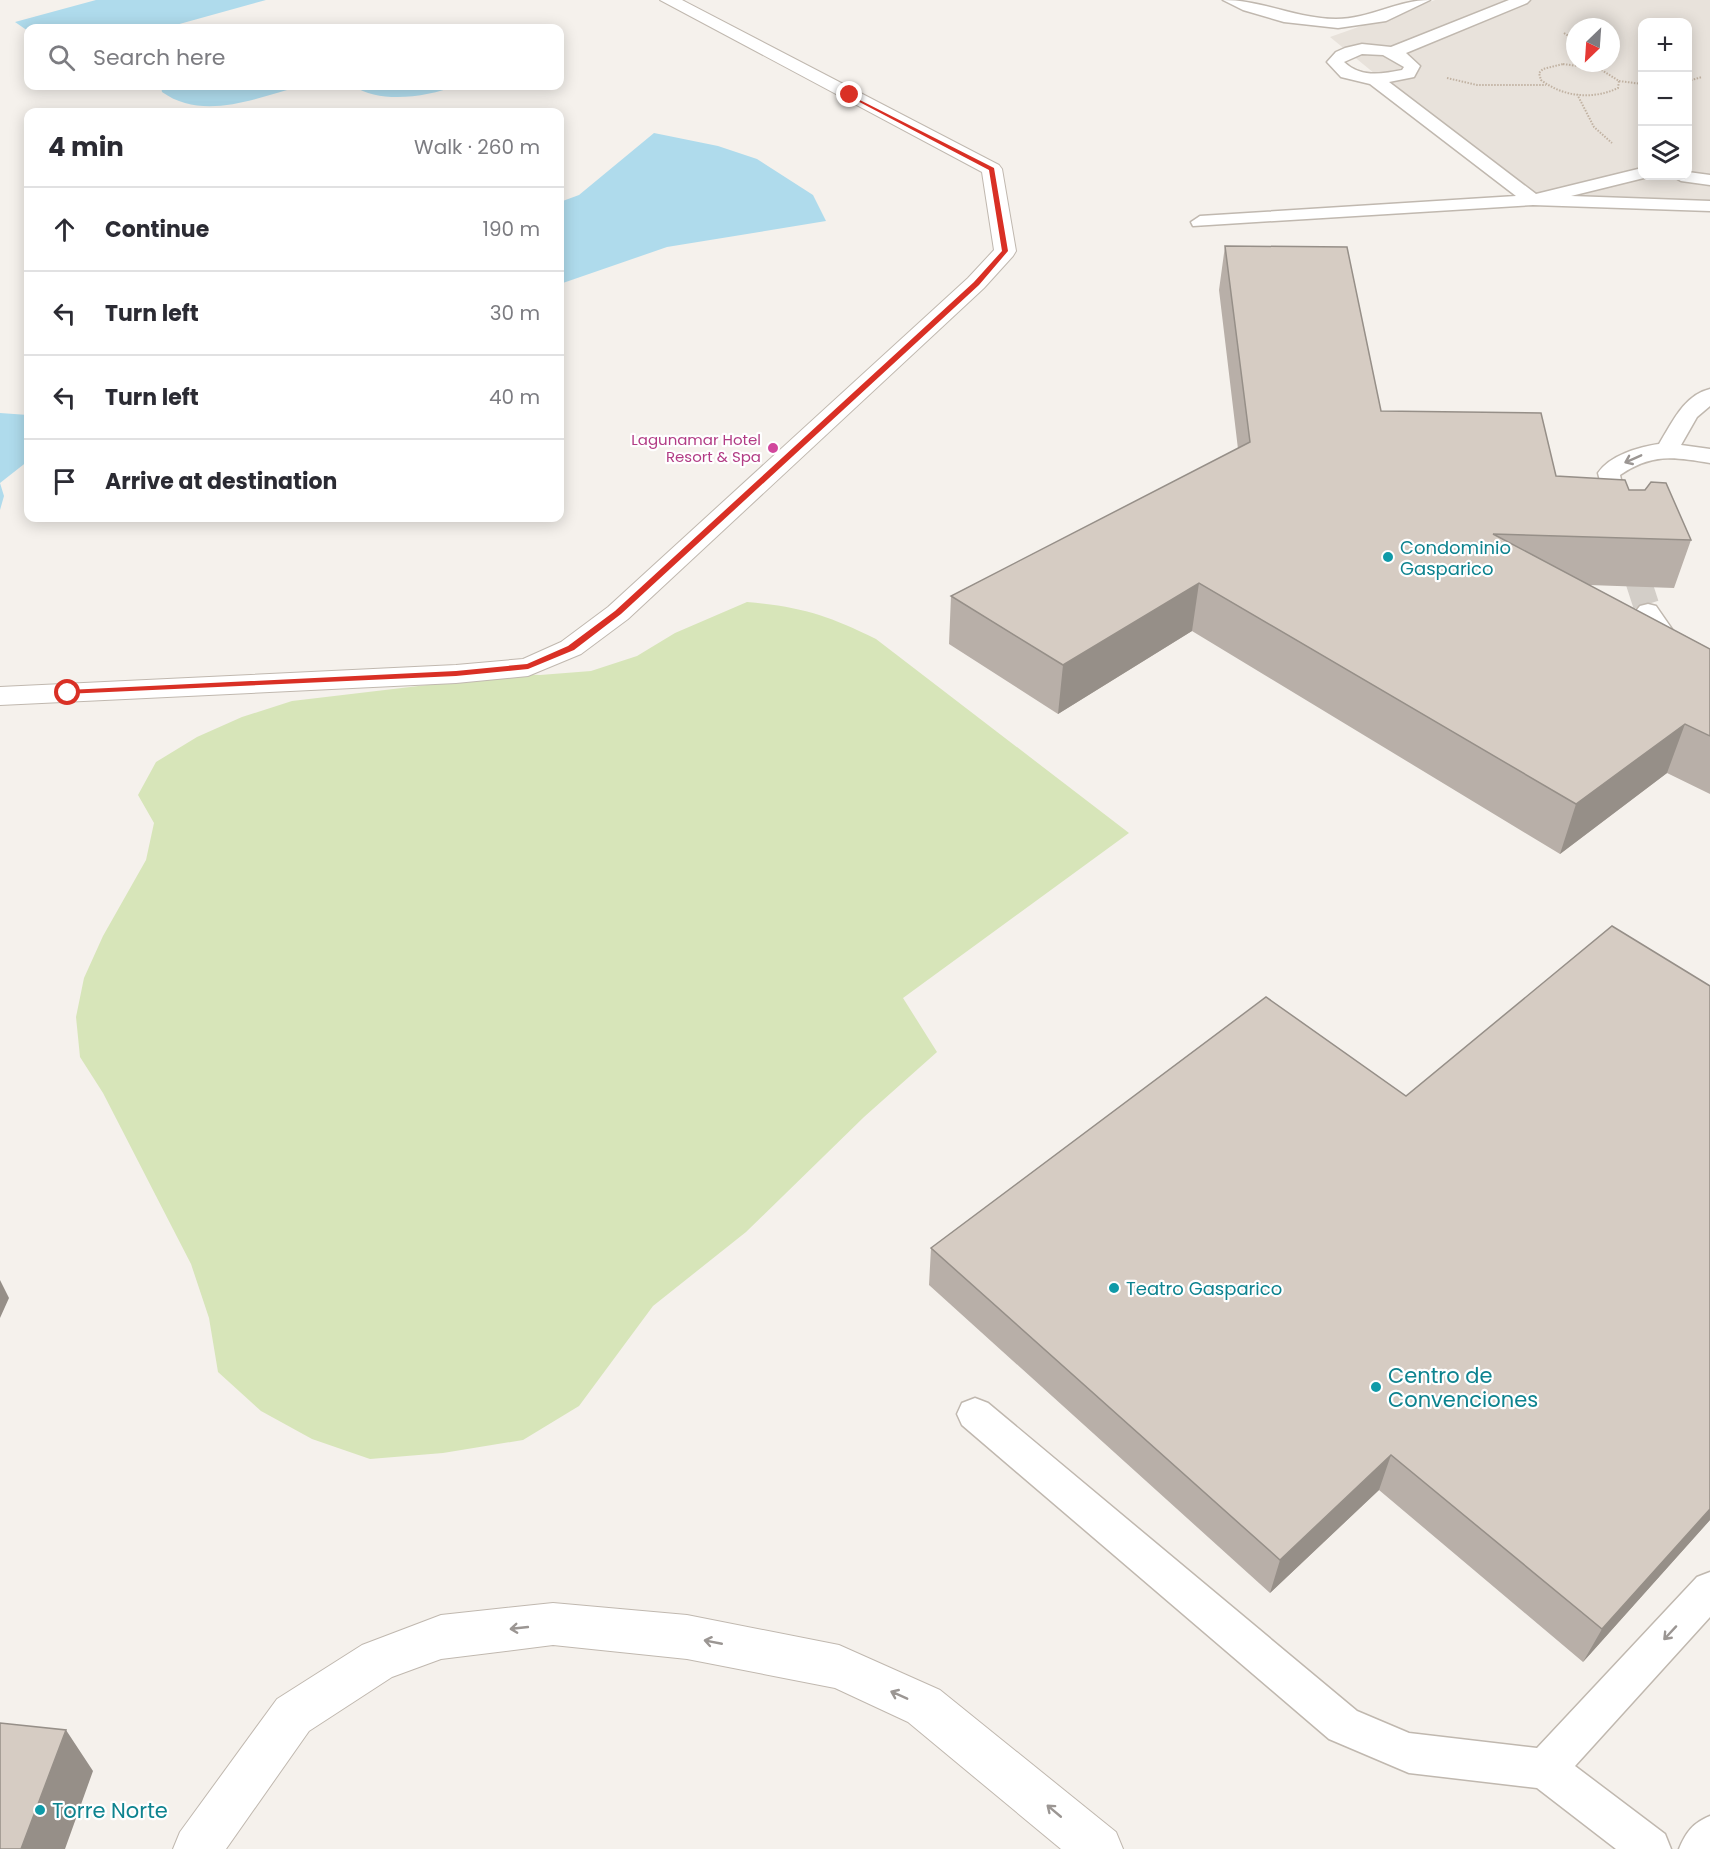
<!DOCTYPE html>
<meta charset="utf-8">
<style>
:root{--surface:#fff;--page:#f7f7f7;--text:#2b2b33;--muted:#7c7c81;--line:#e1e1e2}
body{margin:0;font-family:Poppins,sans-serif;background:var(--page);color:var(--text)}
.controls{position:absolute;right:18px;top:18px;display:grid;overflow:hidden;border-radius:12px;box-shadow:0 3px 15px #0003}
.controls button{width:54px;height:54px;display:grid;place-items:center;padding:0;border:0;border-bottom:2px solid var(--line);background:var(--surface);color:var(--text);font:30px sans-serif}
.compass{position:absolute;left:1566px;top:18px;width:54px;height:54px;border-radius:50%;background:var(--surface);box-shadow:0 3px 15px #0003;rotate:205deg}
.stop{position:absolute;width:18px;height:18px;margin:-14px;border:4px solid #d93025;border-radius:50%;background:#fff}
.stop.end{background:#d93025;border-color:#fff;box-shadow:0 2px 6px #0008}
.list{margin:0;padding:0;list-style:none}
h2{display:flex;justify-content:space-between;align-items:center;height:78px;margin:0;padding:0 24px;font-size:26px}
h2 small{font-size:20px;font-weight:400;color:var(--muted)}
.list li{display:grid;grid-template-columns:39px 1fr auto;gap:18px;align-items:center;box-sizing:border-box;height:84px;padding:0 24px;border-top:2px solid var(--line)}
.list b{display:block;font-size:22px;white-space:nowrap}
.list em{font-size:20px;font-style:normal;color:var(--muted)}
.icon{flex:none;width:33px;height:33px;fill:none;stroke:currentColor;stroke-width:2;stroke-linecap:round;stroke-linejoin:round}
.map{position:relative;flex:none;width:1710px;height:1849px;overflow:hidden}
.search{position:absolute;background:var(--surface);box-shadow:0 3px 15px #0003;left:24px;top:24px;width:540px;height:66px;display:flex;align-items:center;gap:15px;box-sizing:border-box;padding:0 21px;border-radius:12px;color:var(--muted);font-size:22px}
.panel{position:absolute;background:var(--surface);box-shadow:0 3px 15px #0003;left:24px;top:108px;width:540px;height:414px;border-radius:12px}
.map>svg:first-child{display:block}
.residential{fill:#e8e2db;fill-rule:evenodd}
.green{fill:#d7e5b9}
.water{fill:#afdbec}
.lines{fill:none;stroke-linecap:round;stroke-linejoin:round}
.street-tunnel{stroke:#d3cec8;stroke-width:26;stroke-dasharray:26 13;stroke-linecap:butt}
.lane-casing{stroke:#c0b8af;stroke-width:3}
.street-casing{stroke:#c0b8af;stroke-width:2}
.path{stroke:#c1b2a2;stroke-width:2;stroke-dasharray:1.5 1.5;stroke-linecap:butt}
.lane{fill:#fff;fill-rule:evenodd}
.street{fill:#fff;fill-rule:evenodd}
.wall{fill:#b8afa8}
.shaded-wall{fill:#968f88}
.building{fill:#d6ccc3;stroke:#968f88;stroke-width:1.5}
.oneway{stroke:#9b9693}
.route{fill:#d93025}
.hotel-dot{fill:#d1479c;stroke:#fff;stroke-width:2}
.culture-dot{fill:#0f9aa8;stroke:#fff;stroke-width:2}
.labels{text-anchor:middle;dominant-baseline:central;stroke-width:4.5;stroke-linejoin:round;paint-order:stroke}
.far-hotel-label{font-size:15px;fill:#b23c85;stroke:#fff;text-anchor:end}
.culture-label{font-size:18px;fill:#0d838f;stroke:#fff;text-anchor:start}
.near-culture-label{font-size:21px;fill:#0d838f;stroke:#fff;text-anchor:start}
</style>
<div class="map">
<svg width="1710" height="1849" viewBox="0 0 1710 1849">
<rect width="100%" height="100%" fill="#f5f1ec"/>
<path class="residential" d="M1435,0h275v208l-180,-7 -200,-164zM1642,22h46v154h-46zM1575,27h36v36h-36z"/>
<path class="green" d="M747,602c55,5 80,13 129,37l253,194 -226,165 34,54 -73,65 -118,115 -93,74 -74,100 -56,34 -80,13 -73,6 -58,-20 -51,-28 -43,-39 -9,-54 -18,-54 -88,-171 -23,-36 -4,-40 8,-39 19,-42 43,-76 8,-37 -16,-28 18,-33 41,-25 45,-20 50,-16 152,-18 50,-10 46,2 51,-4 46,-15 38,-23z"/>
<path class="water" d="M96,0h170l-101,28h-137v3l-13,-9z
M161,86h141c-44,11 -98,36 -140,6z
M353,86h103c-30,11 -75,18 -103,0z
M654,133l64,13 39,13 56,36 13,26 -159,26 -107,37v-82l19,-7z
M0,413l28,2v46l-28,22 4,13 -4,14z"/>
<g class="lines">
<path class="street-tunnel" d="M1626,543l22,68"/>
<g class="lane-casing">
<path id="lane" d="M1223,0c39,0 74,19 113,19 34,0 61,-19 94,-19l-44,21 -48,7 -54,-6 -41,-12z
M1509,0h21l-3,3 -121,50 14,13 -6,11 -25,5 147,112 106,-26v8l6,1 -77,19 139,5v10l-177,-6 -340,21 -2,-4 9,-6 316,-20 -146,-112 -29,-7 -14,-15 9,-10 9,-4 17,-4 29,3zM1362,54l21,1 21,12 -2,3c-21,4 -41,8 -58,-8z
M1688,172l22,3v10l-29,-4 -9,-5h16z
M1710,389v17l-13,11 -16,28 29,4v14c-37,-6 -57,-10 -90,12l9,40 -3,5h-16l-12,-47c12,-18 41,-26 61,-29 13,-21 25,-49 51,-55z
M1648,604l8,2 18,26 36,23v19l-9,-3 -45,-29 -20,-31 4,-5z
M975,1398l13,5 369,308 52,22 128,15 160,-171 13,-5v45l-135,149 90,68 6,15h-55l-79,-61 -128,-15 -80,-34 -367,-314 -5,-11 5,-11z
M1710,1816v33h-31c7,-17 14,-26 31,-33z"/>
</g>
<g class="street-casing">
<path id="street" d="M660,0h22l317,165 3,4 14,82 -3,5 -29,32 -356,331 -47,35 -53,22 -72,7 -456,22v-18l456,-22 67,-6 38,-17 47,-35 360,-329 26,-28 -12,-78z
M553,1603l134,12 152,30 101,45 176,142 7,17h-62l-153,-127 -73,-34 -148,-29 -134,-14 -112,14 -49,18 -83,54 -83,118h-53l7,-17 97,-133 85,-54 79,-30z"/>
</g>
<path class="path" d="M1564,33l11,7
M1563,64l37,5 19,12 -1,7c-25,12 -55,9 -77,-8l-2,-7 4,-4z
M1447,78l30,7h69
M1619,81l23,3
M1688,81l14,-4
M1577,94l17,33 18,16"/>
<use href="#lane" class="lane"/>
<use href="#street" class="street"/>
</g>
<path class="wall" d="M1225,246l156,165 175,65 73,14 62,50 -17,48 -85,-3 121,64v145l-43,-21 -107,81 -368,-223 -134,83 -109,-70 2,-48 287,-147 -19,-159z
M931,1248l779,272 -127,142 -204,-172 -109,103 -341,-308z"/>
<path class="shaded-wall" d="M1199,583l-7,48 -134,83 5,-49z
M1685,724l-18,49 -107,81 16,-50z
M0,1280l9,18 -9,20z
M1391,1455l-12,35 -109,103 10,-33z
M1710,1509v11l-127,142 19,-33z
M66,1730l27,41 -28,78h-44z"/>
<path class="building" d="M1225,246l122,1 34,164 160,2 15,63 69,4 4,10h16l6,-8 15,1 25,57 -198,-6 217,115v87l-25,-12 -109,80 -377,-221 -136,82 -112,-69 299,-154z
M1612,926l98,60v523l-108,120 -211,-174 -111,105 -349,-312 335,-251 140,99z
M0,1723l66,7 -45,119h-21z"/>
<defs><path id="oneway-shaft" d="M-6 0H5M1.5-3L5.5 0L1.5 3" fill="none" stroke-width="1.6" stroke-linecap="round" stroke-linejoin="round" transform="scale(1.5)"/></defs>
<g class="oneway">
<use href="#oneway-shaft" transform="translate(1633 459) rotate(156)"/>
<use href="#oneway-shaft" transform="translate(519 1628) rotate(174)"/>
<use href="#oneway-shaft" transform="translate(1670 1633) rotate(133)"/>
<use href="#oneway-shaft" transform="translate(713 1642) rotate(-169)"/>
<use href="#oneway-shaft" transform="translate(899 1695) rotate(-156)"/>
<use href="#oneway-shaft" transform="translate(1054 1811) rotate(-140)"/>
</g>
<path class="route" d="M848,94l146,74 14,83 -29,34 -358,329 -47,36 -46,19 -72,7 -391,18v-3l3,-1 388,-19 71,-7 41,-18 47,-35 359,-329 28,-31 -13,-81 -141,-74z"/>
<circle class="hotel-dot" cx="773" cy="448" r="6"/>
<g class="culture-dot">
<circle cx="1388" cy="557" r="6"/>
<circle cx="1114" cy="1288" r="6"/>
<circle cx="1376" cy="1387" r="6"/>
<circle cx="40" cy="1810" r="6"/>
</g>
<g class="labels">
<g class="far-hotel-label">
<text x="761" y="439">Lagunamar Hotel<tspan x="761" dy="17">Resort &amp; Spa</tspan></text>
</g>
<g class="culture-label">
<text x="1400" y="547">Condominio<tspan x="1400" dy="21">Gasparico</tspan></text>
<text x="1126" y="1288">Teatro Gasparico</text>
</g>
<g class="near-culture-label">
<text x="1388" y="1375">Centro de<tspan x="1388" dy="24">Convenciones</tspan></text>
<text x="52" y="1810">Torre Norte</text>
</g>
</g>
</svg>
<div class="controls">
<button>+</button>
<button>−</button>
<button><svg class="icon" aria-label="layers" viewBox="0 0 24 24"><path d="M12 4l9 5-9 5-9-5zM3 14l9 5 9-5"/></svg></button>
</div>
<svg class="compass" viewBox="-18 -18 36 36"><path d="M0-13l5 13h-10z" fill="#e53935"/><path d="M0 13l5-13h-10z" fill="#7c7c81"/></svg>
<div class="stop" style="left:68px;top:693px"></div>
<div class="stop end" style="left:850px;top:95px"></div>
<div class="search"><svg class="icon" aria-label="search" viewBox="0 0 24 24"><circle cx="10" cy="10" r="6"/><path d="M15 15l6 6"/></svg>Search here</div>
<section class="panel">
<h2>4 min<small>Walk · 260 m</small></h2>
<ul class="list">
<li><svg class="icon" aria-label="ahead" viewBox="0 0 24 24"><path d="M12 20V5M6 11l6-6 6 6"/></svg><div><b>Continue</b></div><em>190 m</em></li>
<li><svg class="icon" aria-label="left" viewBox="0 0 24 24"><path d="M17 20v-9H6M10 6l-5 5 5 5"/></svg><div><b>Turn left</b></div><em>30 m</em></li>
<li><svg class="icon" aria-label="left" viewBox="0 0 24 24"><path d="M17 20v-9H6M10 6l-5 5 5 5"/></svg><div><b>Turn left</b></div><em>40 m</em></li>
<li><svg class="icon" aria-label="arrive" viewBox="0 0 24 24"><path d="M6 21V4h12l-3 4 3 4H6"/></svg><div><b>Arrive at destination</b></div></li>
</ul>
</section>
</div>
